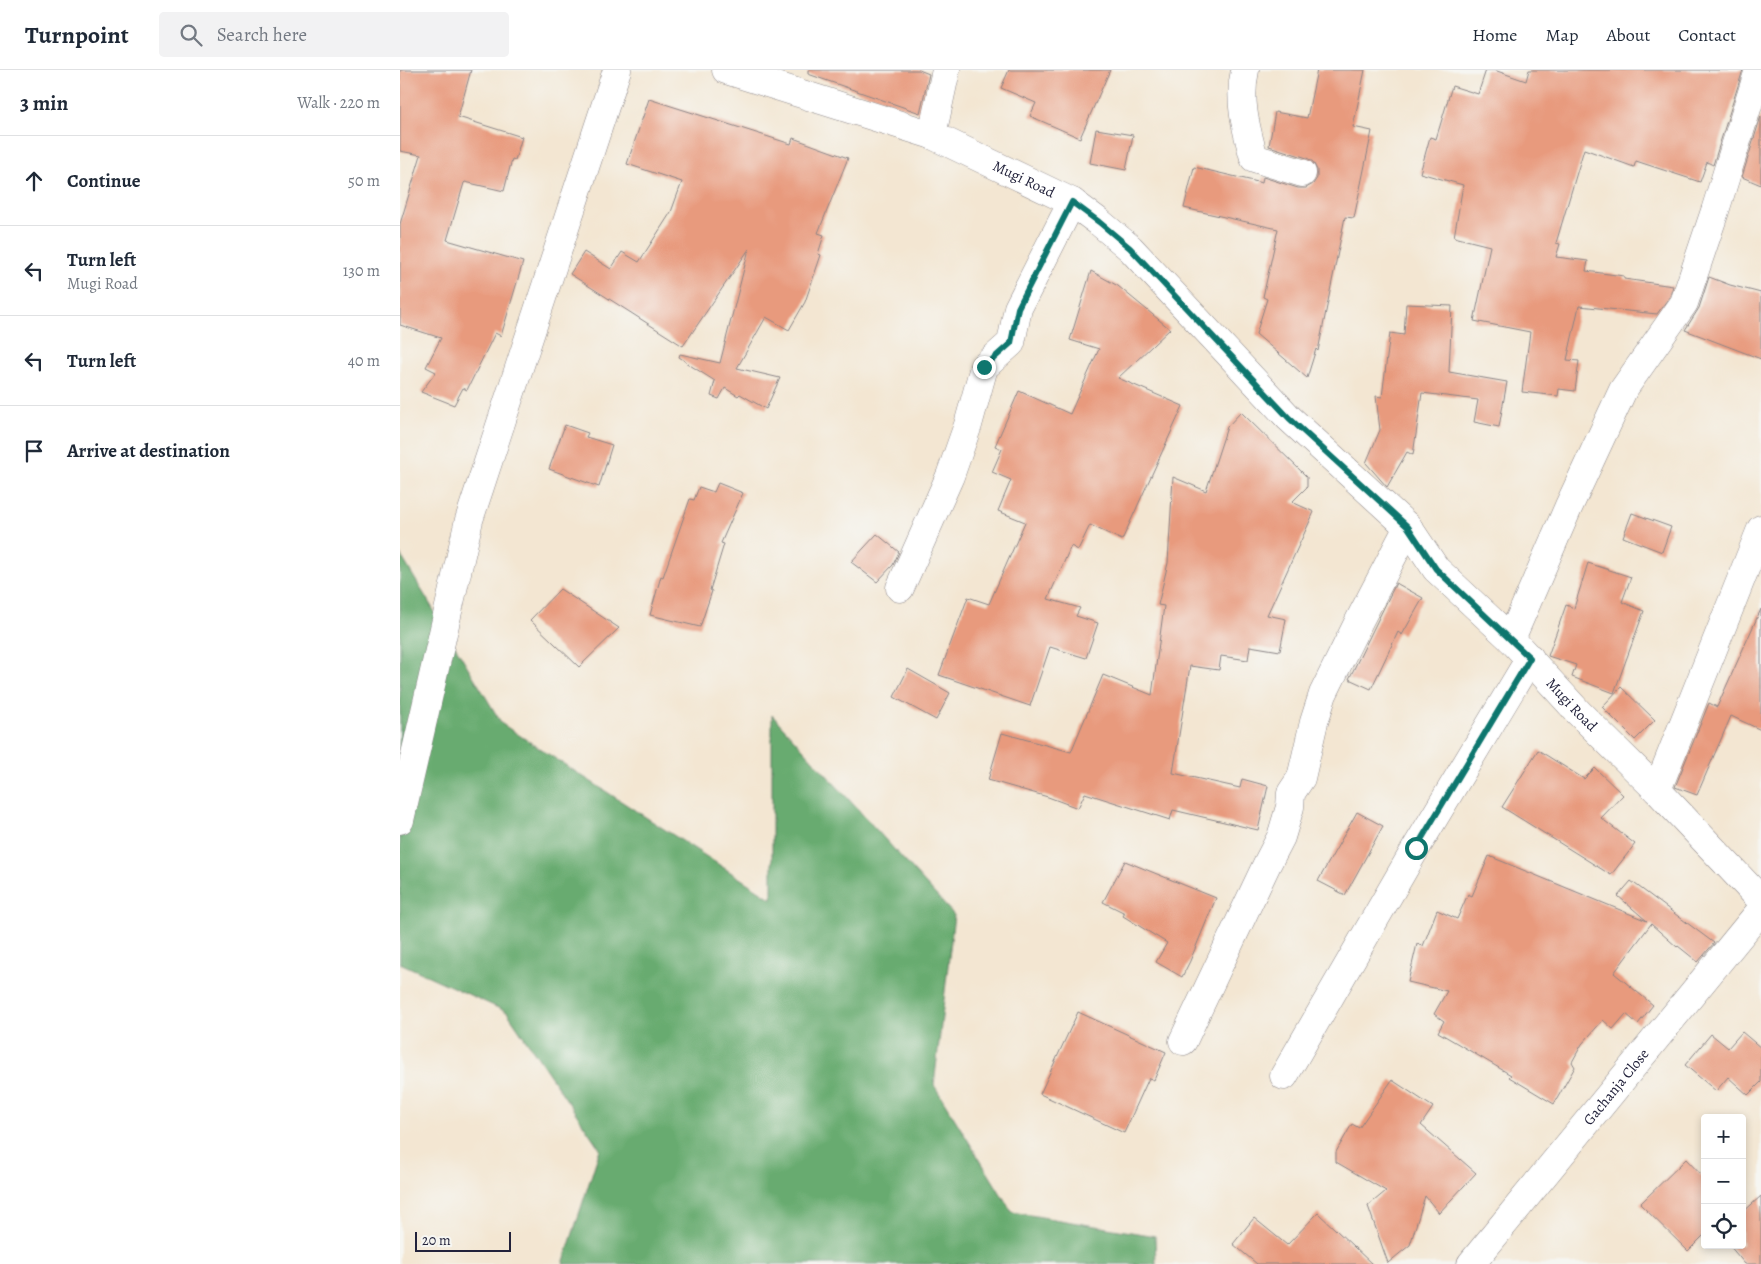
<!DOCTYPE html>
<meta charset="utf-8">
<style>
:root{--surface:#fff;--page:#f2f2f3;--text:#1f2937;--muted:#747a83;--line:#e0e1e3}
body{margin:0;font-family:Alegreya,serif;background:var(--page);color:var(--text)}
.controls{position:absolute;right:15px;bottom:15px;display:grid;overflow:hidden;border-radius:5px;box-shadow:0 2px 8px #0003}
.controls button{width:45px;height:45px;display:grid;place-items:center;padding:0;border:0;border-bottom:1px solid var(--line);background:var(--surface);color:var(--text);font:25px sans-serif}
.scale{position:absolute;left:15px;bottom:12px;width:96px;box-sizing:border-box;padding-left:5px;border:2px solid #22223b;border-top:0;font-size:14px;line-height:18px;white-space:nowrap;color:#22223b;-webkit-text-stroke:4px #f6f6f2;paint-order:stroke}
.stop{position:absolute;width:15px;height:15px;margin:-11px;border:4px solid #0f766e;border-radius:50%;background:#fff}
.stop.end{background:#0f766e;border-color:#fff;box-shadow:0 1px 5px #0008}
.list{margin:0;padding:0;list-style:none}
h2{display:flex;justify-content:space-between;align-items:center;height:65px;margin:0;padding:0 20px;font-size:21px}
h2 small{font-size:16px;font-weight:400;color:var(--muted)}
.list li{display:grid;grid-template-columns:32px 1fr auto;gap:15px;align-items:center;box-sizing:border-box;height:90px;padding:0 20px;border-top:1px solid var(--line)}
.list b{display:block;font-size:19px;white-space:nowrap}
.list p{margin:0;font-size:16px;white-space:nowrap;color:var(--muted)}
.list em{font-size:16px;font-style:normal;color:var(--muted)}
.icon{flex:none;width:28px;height:28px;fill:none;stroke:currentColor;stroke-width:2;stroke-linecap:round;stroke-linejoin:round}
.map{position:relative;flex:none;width:1361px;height:1194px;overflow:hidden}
header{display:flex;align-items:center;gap:30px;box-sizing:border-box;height:70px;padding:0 25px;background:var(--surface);border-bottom:1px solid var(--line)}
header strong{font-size:24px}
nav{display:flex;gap:28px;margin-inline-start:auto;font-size:18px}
.search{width:350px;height:45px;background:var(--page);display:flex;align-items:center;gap:12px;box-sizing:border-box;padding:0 18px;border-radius:5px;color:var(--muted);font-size:19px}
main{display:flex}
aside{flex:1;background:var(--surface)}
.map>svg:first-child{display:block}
.forest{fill:#68ab6f;stroke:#456655}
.building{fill:#e89a7d}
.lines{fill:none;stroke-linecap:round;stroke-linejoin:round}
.minor-casing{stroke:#8a8486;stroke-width:29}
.minor{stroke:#fff;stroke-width:28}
.route{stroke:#0f766e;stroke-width:6}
.labels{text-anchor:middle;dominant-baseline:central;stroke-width:5;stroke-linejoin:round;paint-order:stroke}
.street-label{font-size:15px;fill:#22223b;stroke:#f6f6f2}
</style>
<header>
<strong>Turnpoint</strong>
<div class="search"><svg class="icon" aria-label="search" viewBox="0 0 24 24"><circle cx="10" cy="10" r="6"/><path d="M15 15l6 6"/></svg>Search here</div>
<nav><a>Home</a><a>Map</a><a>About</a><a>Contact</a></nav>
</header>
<main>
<aside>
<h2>3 min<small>Walk · 220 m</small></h2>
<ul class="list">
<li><svg class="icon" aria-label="ahead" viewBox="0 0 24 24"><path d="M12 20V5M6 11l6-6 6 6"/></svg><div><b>Continue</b></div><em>50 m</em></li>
<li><svg class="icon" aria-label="left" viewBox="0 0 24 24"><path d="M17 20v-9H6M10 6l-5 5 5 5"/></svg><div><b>Turn left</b><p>Mugi Road</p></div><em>130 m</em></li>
<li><svg class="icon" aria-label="left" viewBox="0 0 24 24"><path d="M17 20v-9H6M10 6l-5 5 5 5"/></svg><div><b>Turn left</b></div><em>40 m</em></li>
<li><svg class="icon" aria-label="arrive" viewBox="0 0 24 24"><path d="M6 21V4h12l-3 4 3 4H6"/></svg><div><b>Arrive at destination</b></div></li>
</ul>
</aside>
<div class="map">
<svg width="1361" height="1194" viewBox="0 0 1361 1194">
<rect width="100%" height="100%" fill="#f6f6f2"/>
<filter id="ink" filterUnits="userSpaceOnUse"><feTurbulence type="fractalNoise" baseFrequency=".02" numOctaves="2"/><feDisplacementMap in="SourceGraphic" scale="10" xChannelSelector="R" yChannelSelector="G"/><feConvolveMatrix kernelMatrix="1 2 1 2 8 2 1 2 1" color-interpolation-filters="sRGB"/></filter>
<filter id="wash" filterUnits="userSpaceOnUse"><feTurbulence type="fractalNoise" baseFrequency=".0096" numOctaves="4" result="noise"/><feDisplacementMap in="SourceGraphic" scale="20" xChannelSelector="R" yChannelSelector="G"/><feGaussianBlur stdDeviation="1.12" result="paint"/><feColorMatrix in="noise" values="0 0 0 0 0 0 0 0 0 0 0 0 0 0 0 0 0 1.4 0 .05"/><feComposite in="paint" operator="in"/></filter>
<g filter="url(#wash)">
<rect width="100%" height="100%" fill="#f3e6d2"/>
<path class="forest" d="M0,484l102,170 270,175v-184l182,200 -20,170 78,127 143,24 1,28h-593l37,-115 -93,-137 -107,-49z"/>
<g id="blocks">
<path class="building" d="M0,0h71l-13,47 64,20 -7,23 -3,-1 -8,32 -39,-9 -1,1 -17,57 76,22 -22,74 -6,-3 -28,57 -4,-2 -9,17 -33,-13 15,-20 -10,-5 15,-29 -41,-13v-101l21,-69 -21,-4z
M408,0h111l10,4 -9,39 -112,-39z
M609,0h101l-30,68 -50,-22 6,-13 -35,-15z
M917,0h48l-12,57 19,4 -18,87 -9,-1 -27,134 -2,-2 -9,29 -51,-44 11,-35 -4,-2 15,-68 -94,-21 10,-41 68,16 1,-6 35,11h8l7,-4 4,-6v-8l-4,-8 -6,-4 -38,-12 6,-34 32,6z
M1086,0h8l32,11 3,-11h214l-30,95 -6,-3 -7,20 -64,-21 -2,6 -50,-18 -28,94 4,1 -4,13 32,4 -2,10 38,5v3l49,7 -3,10 -13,18 -78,-8 -12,54 12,1 -4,30 -16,-2 -1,7 -36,-4 8,-60 -56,-11 16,-75 -36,-9 9,-52 -43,-12 10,-36 6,2 16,-53 26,8z
M249,29l142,45 2,-6 55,20 -30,75 6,2 -6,19 3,1 -16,47 -16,28 -23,-13 -29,51 43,10 -14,31 -26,-15 -2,2 -13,-8 -6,11 -8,-3 4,-15 -30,-19v-1l-6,-4 1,-3 40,9 29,-114 -66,97 -113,-72 14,-22 27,17 11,-17 17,10 32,-50 11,-30 -55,-18z
M1361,46v69l-19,-8z
M696,59l37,6 -7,35 -36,-7z
M691,201l27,15 52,43 -52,49 65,28 -61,134 -32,-15 -12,25 -7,-4 -23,53 32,9 -4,8 22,7 -12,35 -36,-11 -20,59 -91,-31 29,-78 21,7 36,-82 -27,-11 13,-31 -19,-8 10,-23 -7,-3 24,-55 51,23 29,-65 -29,-9z
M1309,207l21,8 31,8v66l-76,-29 14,-22z
M1006,234l46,2 -3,66 58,10 -8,45 -25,-5 4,-22 -56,-7 -9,62 -6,-3 -20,35 -21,-24 14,-33 -4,-34 6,1 8,-64 14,2z
M841,342l66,65v10l-15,15 22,10 -47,103 19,4 -6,32 -30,-5 -2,14 -27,-4 -2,14 -29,-4 -17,107 67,15 2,-9 26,7 -10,44 -85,-20 -3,10 -85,-27 -7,15 -30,-11 -60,-17 14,-47 69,19 32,-77 49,20 12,-89 -6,-1 10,-42 5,-86 33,14 21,-64z
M165,355l23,8 -2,4 26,8 -13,42 -50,-18z
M318,413l25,10 -22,50 3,1 -14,46 2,1 -12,36 -50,-12 11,-39 2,1 27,-78 4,1 5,-13 15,5z
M1232,443l39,14 -9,25 -39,-15z
M477,464l22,18 -6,13 -16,17 -26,-20z
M1188,493l43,14 -9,25 22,9 -30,82 -42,-16 4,-12 -28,-9 18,-51 8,3z
M996,513l27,15 -21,37 -4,-3 -27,57 -22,-10z
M160,519l59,39 -40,39 -49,-47z
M1361,539v121l-30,-14 -34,79 -22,-8 34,-84 8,4z
M508,599l42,24 -14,27 -42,-23z
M1221,617l34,33 -20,20 -33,-33z
M1138,680l46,29 11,-11 28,27 -22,23 34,26 -24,31 -109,-68z
M957,742l26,14 -38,69 -27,-14z
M1089,786l158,65 -29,-25 13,-15 83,62 -16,19 -20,-16 -1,1 -26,-23 -37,49 39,32 -15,19 -12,-10 -13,15 -10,-9 -21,24 -10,18 3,5 -21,37 -45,-27 2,-2 -73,-43 6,-11 -10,-7 13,-23 -39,-9 9,-38 6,2 14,-36 20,9 11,-25 4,2z
M725,791l91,37 -26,63 -8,16 -26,-15 11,-19 -44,-27 2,-3 -22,-11z
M678,942l88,40 -12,28 -5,-2 -25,55 -84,-39z
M1342,962l19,16v34l-13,13 -20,-18 -12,14 -31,-26 26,-31 17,14z
M992,1010l41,27 -12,18 55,48 -37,40 -14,-17 -15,49 -22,18 -20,-57 18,-15 -50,-29v-10l16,-28 7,4z
M1286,1089l19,20v55l-17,17 -48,-47z
M1361,1126v68h-16l-16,-19h13v-32z
M918,1143l54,51h-115l-24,-20 21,-26 33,27z"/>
</g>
</g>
<g filter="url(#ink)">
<use href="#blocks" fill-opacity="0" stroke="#8a8486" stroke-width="1"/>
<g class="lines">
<g class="minor-casing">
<g id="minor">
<path id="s1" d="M326,0l206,65 140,67 27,20 31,26 159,170 119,109 28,42 75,70 68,74 78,77 104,110"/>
<path d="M845,0c-7,31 1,58 9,88l48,15"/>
<path d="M532,65l14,-65"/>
<path d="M500,518l50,-112 18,-51 16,-58 27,-24 7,-35 54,-106"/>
<path d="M1111,569l57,-131 55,-118 61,-87 31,-92 44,-141"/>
<path d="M1257,720l104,-261"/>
<path d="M0,750l69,-300 148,-450"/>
<path d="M783,971l84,-177 14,-27 9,-30 1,-14 10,-15 13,-56 9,-28 37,-75 48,-92"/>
<path d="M884,1006l132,-228 114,-190"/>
<path id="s2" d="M1071,1194l290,-354"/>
</g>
</g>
<use href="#minor" class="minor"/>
</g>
</g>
<g class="lines" filter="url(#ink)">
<path class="route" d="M584,297l27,-24 7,-35 54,-106 27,20 31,26 159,170 119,109 28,42 94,89 -114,190"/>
</g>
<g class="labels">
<g class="street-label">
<text stroke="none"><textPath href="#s1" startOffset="318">Mugi Road</textPath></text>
<text stroke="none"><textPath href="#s1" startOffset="1082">Mugi Road</textPath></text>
<text stroke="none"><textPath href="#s2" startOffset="229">Gachanja Close</textPath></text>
</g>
</g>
</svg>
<div class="controls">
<button>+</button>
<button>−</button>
<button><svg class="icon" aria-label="locate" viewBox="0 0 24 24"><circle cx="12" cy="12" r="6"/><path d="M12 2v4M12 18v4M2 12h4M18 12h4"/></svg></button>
</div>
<div class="scale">20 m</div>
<div class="stop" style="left:1016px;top:778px"></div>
<div class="stop end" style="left:584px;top:297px"></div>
</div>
</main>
